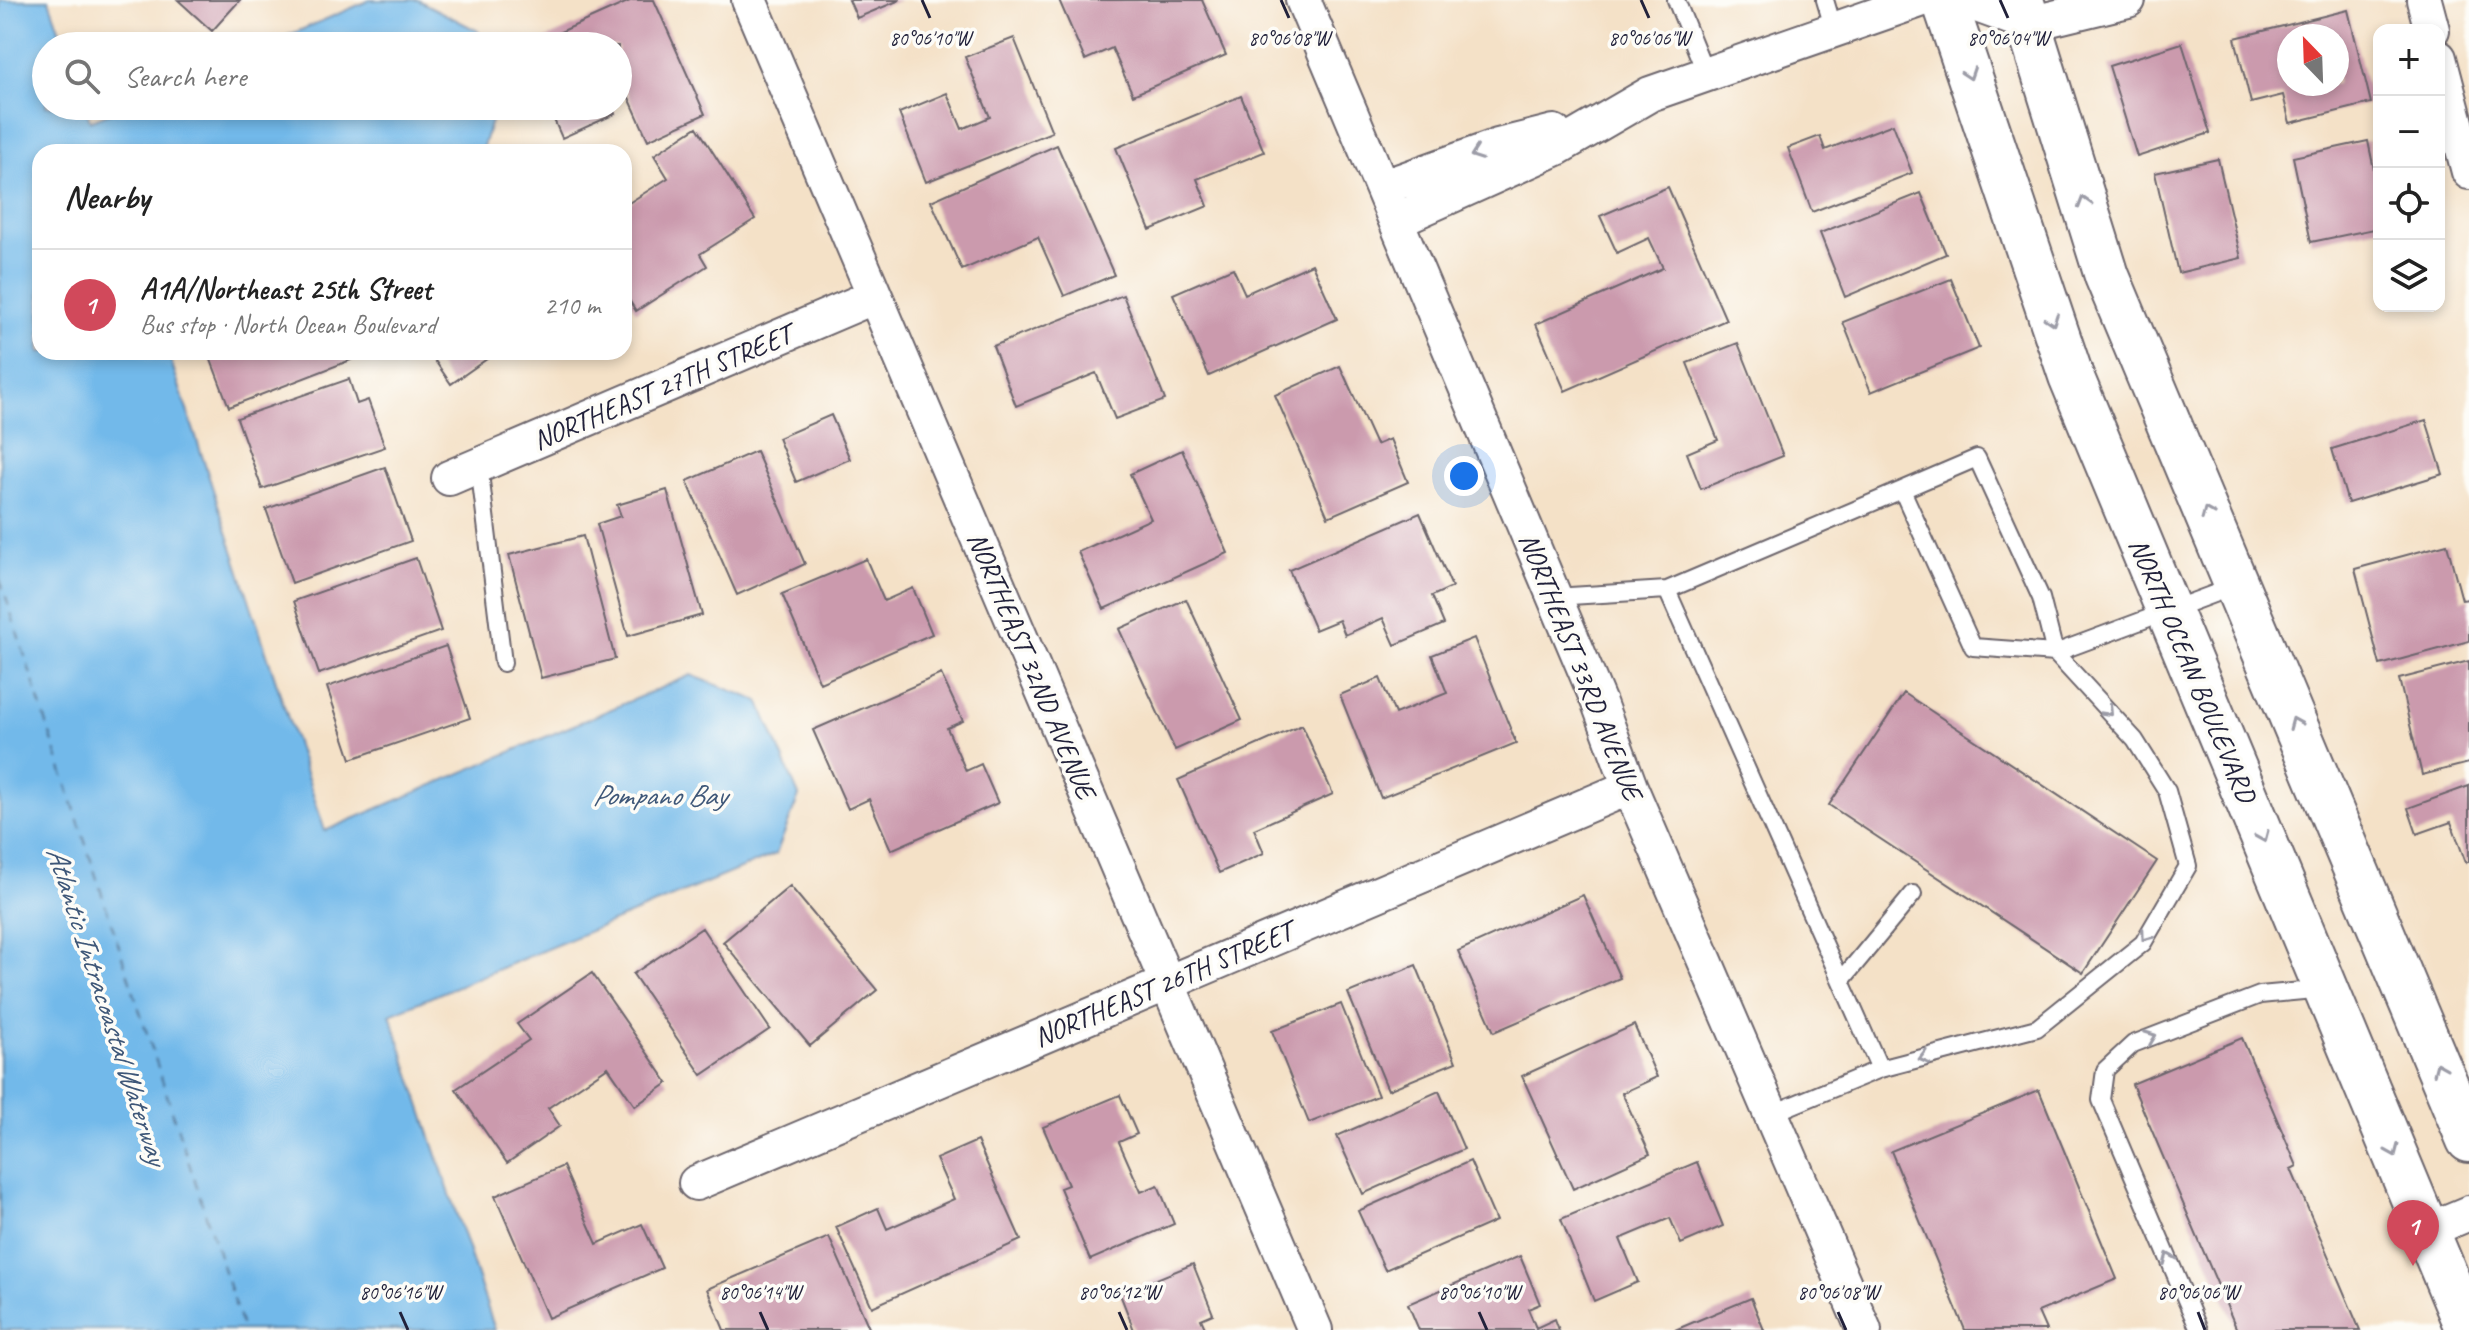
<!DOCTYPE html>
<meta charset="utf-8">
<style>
:root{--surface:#fff;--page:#f6f6f6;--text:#222;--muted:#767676;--line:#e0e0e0;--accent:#d1495b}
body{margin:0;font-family:Caveat,sans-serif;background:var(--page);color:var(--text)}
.controls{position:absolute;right:24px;top:24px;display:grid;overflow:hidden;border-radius:16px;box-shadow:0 4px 12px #0003}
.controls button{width:72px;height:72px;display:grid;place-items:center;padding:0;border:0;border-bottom:2px solid var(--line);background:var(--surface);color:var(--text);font:40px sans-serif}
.compass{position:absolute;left:2277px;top:24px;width:72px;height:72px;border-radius:50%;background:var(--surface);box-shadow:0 4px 12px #0003;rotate:337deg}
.you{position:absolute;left:1464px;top:476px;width:28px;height:28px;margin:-20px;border:6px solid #fff;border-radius:50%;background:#1a73e8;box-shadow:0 0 0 12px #1a73e833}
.badge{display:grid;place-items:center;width:52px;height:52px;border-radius:50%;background:var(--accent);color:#fff;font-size:26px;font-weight:700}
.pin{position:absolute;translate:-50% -66px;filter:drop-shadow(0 2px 4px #0008)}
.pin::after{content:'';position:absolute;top:42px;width:28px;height:24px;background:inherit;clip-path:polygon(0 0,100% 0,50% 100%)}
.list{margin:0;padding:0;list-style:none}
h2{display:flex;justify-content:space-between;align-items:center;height:104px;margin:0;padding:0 32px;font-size:34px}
h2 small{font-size:26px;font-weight:400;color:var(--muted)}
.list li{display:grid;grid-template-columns:52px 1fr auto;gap:24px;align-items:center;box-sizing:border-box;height:112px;padding:0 32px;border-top:2px solid var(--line)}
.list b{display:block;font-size:30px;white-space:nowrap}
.list p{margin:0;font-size:26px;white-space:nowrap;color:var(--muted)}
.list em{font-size:26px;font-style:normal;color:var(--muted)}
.icon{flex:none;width:44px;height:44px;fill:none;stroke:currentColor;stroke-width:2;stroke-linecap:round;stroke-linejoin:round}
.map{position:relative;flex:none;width:2469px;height:1330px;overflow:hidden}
.search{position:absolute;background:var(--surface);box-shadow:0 4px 12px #0003;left:32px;top:32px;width:600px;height:88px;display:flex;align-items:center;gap:20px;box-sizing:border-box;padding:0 28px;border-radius:44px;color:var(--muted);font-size:30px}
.panel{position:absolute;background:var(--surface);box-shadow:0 4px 12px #0003;left:32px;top:144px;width:600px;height:216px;border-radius:24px}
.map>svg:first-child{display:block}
.water{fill:#72b9ea;stroke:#4a6e92;stroke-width:2}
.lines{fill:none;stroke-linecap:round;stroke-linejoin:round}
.ferry{stroke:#3e5778;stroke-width:2;stroke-dasharray:10 8;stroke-linecap:butt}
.building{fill:#cb9aad;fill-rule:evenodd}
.lane-casing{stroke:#6c656c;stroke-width:20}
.street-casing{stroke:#6c656c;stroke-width:38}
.primary-casing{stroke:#6c656c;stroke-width:48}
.lane{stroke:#fff;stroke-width:16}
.street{stroke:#fff;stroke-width:34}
.primary{stroke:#fff;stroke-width:44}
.oneway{stroke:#9c9ca7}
.ticks{fill:none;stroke:#22223b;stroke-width:3}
.labels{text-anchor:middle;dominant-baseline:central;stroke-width:7;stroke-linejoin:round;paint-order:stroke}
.street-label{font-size:28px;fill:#22223b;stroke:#fdfcf7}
.water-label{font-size:30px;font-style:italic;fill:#3e5778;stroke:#fdfcf7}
.ticks-label{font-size:20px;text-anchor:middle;fill:#22223b;stroke:#fdfcf7;stroke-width:7;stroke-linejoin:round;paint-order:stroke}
</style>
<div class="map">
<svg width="2469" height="1330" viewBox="0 0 2469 1330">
<rect width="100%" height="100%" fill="#fdfcf7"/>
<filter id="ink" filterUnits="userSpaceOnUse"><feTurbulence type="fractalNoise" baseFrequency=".0125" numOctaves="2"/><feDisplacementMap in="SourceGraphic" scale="16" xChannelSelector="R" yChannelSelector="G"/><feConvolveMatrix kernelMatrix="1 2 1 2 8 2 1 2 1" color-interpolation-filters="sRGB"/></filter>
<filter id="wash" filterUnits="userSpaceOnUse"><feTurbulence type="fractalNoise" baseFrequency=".006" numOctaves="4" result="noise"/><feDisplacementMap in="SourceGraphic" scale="32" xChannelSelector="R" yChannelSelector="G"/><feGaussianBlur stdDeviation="1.8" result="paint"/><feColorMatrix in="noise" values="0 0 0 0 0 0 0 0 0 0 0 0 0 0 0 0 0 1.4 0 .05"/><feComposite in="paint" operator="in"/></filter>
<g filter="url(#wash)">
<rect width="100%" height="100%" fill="#f4e1c7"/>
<path class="water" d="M0,0h49l16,46h-19v60h39l5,15 36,-15h370l-15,46h-441v200h128l157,479 366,-156 68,26 40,95 -23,58 -386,160 105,316h-495z
M370,0h48l60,31 7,15h-221z"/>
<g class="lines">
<path class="ferry" d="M0,579l243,751"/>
</g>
<g id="blocks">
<path class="building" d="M178,0h62l-28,31z
M632,0h22l51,114 -57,26 -30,-67v-27h-89z
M849,0h51l-43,18z
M1059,0h143l24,55 -93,40 -21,-47 -27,12z
M2348,10l23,93 -81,20 -7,-28 -32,8 -16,-65zM2289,36h48v48h-48z
M1014,38l38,94 -126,50 -27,-69 48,-20 15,36 28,-12 -25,-60z
M2182,43l28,90 -73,24 -28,-91z
M1241,96l23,56 -67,27 11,27 -58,24 -34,-82z
M548,106h64l3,8 -53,24z
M1893,124l19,49 -100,39 -24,-64 32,-12 5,14z
M697,127l58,92 -55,35 7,12 -71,45 -12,-19v-86l44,-28 -14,-23z
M2368,141l11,52v35l-68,14 -18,-85z
M1057,145l57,130 -50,21 -26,-59 -76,33 -31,-69z
M2218,159l23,99 -63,15 -23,-100z
M1668,187l58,133 -161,71 -29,-67 127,-56 -14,-30 -32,15 -17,-37z
M1921,193l25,61 -101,43 -25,-64z
M1312,264l25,55 -128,57 -36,-82 60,-26 12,26z
M1951,279l28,69 -108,44 -28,-70z
M1123,295l42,105 -50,19 -19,-46 -80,33 -23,-60z
M1738,343l45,113 -82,33 -14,-36 31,-13 -31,-77z
M208,352h140l3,8 -122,47z
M429,352h59l3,4 -40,28z
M1340,366l36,79 14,-6 18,43 -80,35 -53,-122z
M349,379l8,25 11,-4 17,47 -123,42 -25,-71z
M831,415l19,44 -54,23 -18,-44z
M2426,420l17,54 -95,29 -16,-54z
M1182,450l46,103 -124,56 -26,-57 73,-33 -21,-45z
M756,451l49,113 -68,31 -50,-114z
M385,467l26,74 -119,42 -26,-74z
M667,490l35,125 -74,21 -31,-112 24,-8 -4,-11z
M1420,513l32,74 -20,9 12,28 -49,21 -12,-27 -38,17 -6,-15 -24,10 -26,-60z
M583,536l32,123 -74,19 -32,-123z
M2447,544l15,56 7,-1v42l-89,24 -25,-96z
M416,558l25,73 -122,43 -25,-73z
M866,559l18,42 29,-13 19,46 -112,49 -38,-89z
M1186,599l56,121 -67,30 -56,-121z
M1474,638l42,105 -135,55 -41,-103 40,-17 15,36 52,-21 -15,-38z
M446,646l24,72 -119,41 -24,-72z
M2469,661v102l-47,12 -23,-96z
M941,674l22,47 -16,7 19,43 15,-7 17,39 -107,47 -22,-51 -21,10 -35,-79z
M1904,693l253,168 -74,112 -254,-168z
M1302,725l31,69 -79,35 10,24 -45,20 -41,-93z
M2469,786v75l-3,2 -15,-41 -34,12 -9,-26z
M790,886l87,104 -67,56 -87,-104z
M1583,895l37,83 -126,54 -36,-81z
M702,928l68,101 -68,46 -69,-101z
M1416,965l40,97 -68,28 -40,-97z
M592,973l76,110 -33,23 -27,-39 -60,41 12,18 -53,37 -51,-74 73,-49 -12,-16z
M1341,1004l37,92 -69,27 -37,-92z
M1634,1025l23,52 -35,16 28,61 -77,35 -51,-113z
M2242,1038l55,128 -6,3 69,161h-123l-105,-246z
M2039,1090l78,189 -79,33 8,18h-81l-74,-179z
M1439,1091l25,58 -101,45 -26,-58z
M1120,1095l17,39 -18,8 22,50 17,-7 16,39 -84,36 -30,-72 8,-3 -25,-58z
M977,1141l44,99 -149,67 -36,-80 42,-19 9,21 67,-30 -18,-40z
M1470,1161l26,60 -111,49 -27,-59z
M1697,1162l26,64 -42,18 -11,-26 -50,21 18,43 -44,19 -33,-82z
M563,1166l34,78 45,-20 20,44 -114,50 -53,-122z
M829,1237l41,93h-146l-17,-41z
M1520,1256l20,48 -12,5 8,19 19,-9 4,11h-140l-11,-26z
M1193,1264l20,50 -12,5 5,11h-72l-14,-36z
M1751,1298l13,32h-89z"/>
</g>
</g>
<g filter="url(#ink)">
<use href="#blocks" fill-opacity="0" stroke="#6c656c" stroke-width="2"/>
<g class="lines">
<g class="lane-casing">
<path id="lane" d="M1676,0l30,74
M1825,0l9,30
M479,465l24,198
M1667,590l235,-100 71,157 82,6 180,-67
M1554,597l113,-7 213,479 -109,45
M1841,981l72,-87
M1880,1069l157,-41 106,-85 45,-77 -21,-75 -32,-51 -80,-87 -14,-55 -64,-140 -75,32
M2199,1330l-98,-230 4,-30 28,-26 127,-49 64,-6"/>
</g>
<g class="street-casing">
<path id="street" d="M749,0l566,1330
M1303,0l296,703 31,84 234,543
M1963,0l66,24 99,-24
M2424,0l8,30
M2439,58l30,114
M1384,187l114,-41 56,-14
M1397,220l160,-72 93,-54 270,-94
M449,478l426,-182
M696,1183l934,-396
M2426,1231l43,-18"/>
</g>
<g class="primary-casing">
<path id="primary" d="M1944,0l127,376 397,954
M2021,0l86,276 362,864"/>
</g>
<use href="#lane" class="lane"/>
<use href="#street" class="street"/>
<use href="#primary" class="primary"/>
</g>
<defs><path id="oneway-chevron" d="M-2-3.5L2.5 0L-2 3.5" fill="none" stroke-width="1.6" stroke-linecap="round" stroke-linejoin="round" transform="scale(2)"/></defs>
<g class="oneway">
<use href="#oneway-chevron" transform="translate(1969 74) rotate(71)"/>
<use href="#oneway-chevron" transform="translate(1476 154) rotate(160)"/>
<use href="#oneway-chevron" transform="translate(2084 202) rotate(-107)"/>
<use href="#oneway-chevron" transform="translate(2052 320) rotate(71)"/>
<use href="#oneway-chevron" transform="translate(2207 513) rotate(-113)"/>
<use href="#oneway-chevron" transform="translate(2108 711) rotate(47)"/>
<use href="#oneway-chevron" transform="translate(2295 723) rotate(-113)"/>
<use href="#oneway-chevron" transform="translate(2263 837) rotate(67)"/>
<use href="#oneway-chevron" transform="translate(2146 936) rotate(126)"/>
<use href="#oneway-chevron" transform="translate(2151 1037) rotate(-21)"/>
<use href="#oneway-chevron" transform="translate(1924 1058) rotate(165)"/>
<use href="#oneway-chevron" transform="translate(2439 1068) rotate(-113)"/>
<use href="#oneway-chevron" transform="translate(2393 1151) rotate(67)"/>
<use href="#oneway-chevron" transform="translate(2169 1258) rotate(-113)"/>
</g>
</g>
<path class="ticks" d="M922,0l8,18M1281,0l8,18M1641,0l8,18M2000,0l8,18M400,1312l8,18M760,1312l8,18M1119,1312l8,18M1479,1312l8,18M1838,1312l8,18M2198,1312l7,18"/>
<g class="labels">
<g class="street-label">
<text transform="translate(662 387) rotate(-23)">NORTHEAST 27TH STREET</text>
<text transform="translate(1032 665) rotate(67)">NORTHEAST 32ND AVENUE</text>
<text transform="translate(1581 666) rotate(68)">NORTHEAST 33RD AVENUE</text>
<text transform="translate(2193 670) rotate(67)">NORTH OCEAN BOULEVARD</text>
<text transform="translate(1163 984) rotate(-23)">NORTHEAST 26TH STREET</text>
</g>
<g class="water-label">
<text x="659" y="795">Pompano Bay</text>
<text transform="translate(107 1005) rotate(72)">Atlantic Intracoastal Waterway</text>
</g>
</g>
<g class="ticks-label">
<text x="930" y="45">80°06'10"W</text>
<text x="1289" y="45">80°06'08"W</text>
<text x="1649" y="45">80°06'06"W</text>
<text x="2008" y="45">80°06'04"W</text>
<text x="400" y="1299">80°06'16"W</text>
<text x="760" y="1299">80°06'14"W</text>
<text x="1119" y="1299">80°06'12"W</text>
<text x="1479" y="1299">80°06'10"W</text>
<text x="1838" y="1299">80°06'08"W</text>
<text x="2198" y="1299">80°06'06"W</text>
</g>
</svg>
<div class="controls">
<button>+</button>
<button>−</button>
<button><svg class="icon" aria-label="locate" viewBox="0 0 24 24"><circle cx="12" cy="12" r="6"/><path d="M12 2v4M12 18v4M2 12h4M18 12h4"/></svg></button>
<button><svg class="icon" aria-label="layers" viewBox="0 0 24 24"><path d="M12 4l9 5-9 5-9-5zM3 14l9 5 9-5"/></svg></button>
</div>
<svg class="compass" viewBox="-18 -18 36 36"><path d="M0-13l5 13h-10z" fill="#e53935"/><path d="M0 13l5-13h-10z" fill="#767676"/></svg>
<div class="you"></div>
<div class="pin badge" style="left:2413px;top:1266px">1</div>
<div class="search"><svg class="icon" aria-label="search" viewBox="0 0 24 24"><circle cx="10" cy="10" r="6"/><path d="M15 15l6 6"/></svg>Search here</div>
<section class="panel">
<h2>Nearby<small></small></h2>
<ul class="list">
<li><span class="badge">1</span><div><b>A1A/Northeast 25th Street</b><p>Bus stop · North Ocean Boulevard</p></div><em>210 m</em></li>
</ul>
</section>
</div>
